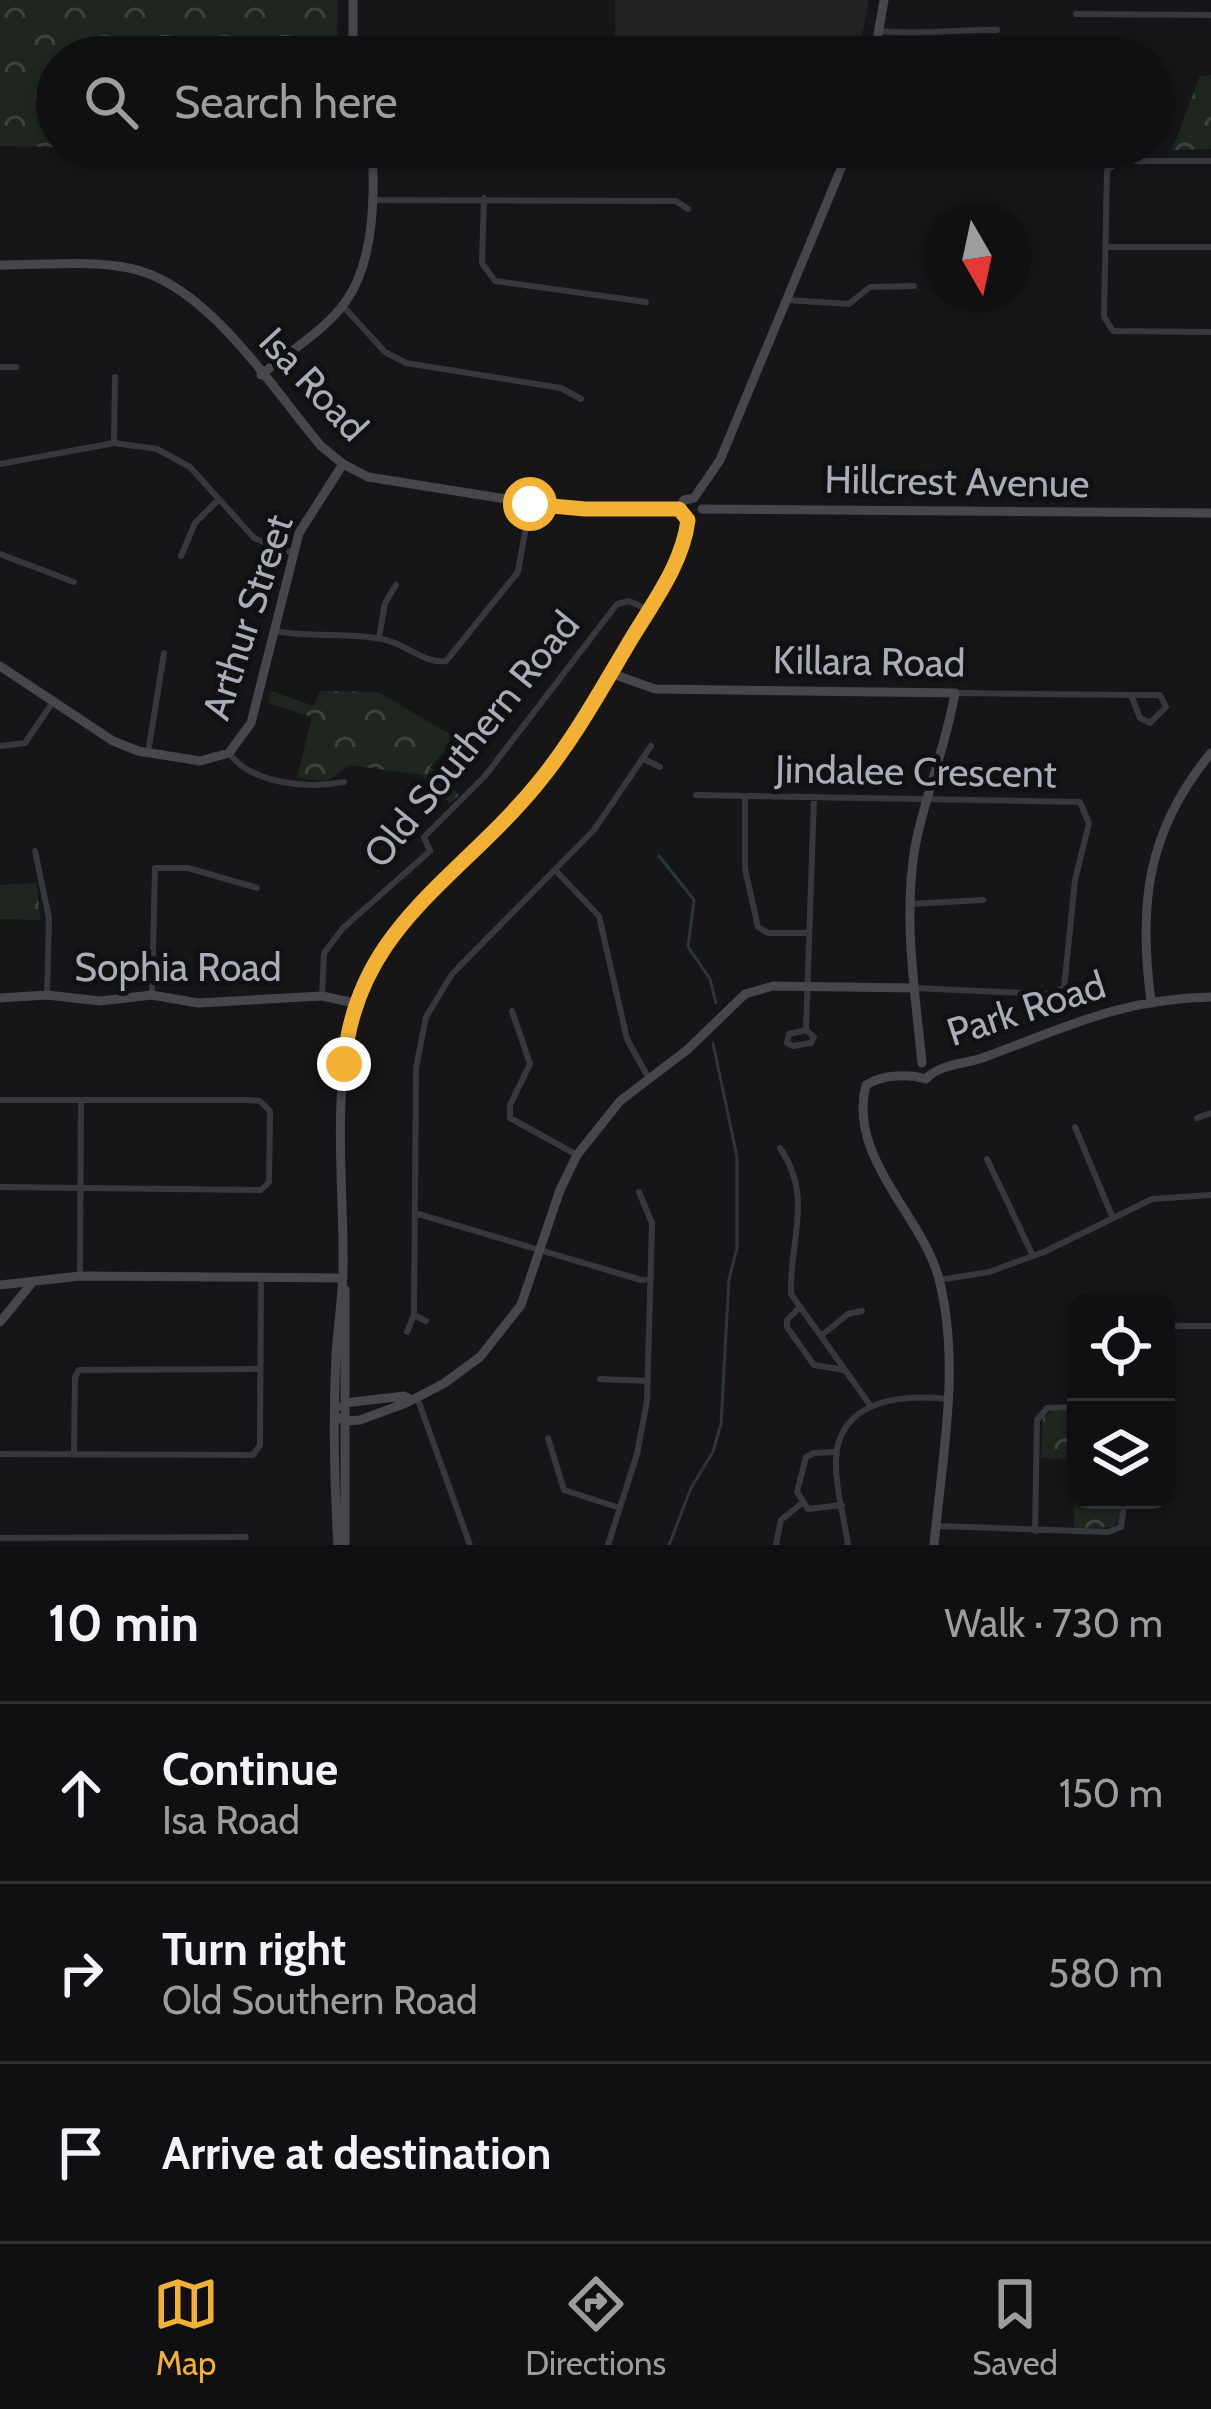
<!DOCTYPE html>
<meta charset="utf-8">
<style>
:root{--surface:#101012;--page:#1e1e20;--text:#f1f3f6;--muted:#9c9d9f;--line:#303032;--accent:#f2b134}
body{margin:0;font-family:Cabin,sans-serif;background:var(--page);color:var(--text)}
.controls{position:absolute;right:36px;bottom:36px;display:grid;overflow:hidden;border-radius:24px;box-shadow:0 3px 9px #0004}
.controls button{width:108px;height:108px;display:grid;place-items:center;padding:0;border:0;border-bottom:3px solid var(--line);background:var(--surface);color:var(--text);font:60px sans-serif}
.compass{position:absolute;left:923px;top:204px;width:108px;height:108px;border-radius:50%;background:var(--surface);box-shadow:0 3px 9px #0004;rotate:171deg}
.stop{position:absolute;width:36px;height:36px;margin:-27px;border:9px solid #f2b134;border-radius:50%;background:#fff}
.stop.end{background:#f2b134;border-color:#fff;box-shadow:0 3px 12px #0008}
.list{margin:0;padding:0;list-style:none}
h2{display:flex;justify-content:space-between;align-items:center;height:156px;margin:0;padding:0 48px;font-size:51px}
h2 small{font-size:39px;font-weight:400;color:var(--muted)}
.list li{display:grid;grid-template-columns:78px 1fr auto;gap:36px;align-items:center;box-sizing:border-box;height:180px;padding:0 48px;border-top:3px solid var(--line)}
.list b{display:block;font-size:45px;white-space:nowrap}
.list p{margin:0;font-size:39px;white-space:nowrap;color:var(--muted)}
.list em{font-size:39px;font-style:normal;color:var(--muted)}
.icon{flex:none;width:66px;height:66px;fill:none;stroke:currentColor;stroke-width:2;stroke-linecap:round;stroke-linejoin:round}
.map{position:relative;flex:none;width:1211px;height:1545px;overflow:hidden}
.search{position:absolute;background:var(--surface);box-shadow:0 3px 9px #0004;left:36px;right:36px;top:36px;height:132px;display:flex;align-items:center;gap:30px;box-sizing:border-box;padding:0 42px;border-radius:66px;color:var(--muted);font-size:45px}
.sheet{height:696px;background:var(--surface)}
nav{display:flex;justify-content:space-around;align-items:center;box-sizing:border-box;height:168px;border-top:3px solid var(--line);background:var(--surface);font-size:33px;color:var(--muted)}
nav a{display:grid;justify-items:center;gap:6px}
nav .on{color:var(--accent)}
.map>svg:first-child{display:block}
.built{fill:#222225}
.forest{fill:url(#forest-crowns)}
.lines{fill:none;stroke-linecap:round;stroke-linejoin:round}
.stream{stroke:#2c353c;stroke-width:3}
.street{stroke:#37383d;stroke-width:6}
.secondary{stroke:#45474d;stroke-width:9}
.route{stroke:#f2b134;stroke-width:15}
.labels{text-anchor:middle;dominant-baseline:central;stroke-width:10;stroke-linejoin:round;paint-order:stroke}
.street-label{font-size:39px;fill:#a8adb8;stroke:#111113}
</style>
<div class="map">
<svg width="1211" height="1545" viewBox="0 0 1211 1545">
<defs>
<pattern id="forest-crowns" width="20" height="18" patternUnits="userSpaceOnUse" patternTransform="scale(3)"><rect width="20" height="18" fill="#1e261f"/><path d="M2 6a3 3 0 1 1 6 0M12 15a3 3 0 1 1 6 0" fill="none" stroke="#3c433d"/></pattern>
</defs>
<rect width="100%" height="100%" fill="#161618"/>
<path class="built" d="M615,0h254l-11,57h-243z
M614,147h226l-2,10h-224z"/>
<path class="forest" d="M0,0h337v57h-280v90h271l-2,9 -123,-1 -1,-6 -202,-3z
M1211,75v74l-39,1 28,-74z
M271,691l43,15 6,-15 58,1 78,46 -26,29 29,28 -9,8 -28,-28 -72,-10 -23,16 -30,-3 15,-61 -44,-14z
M37,883l3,37 -40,-1v-34z
M1053,1411h23v89h45l-1,19 -8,8 -38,1 1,-69 -34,-1 2,-41z"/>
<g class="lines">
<path class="stream" d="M659,856l35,44 -6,47 22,32 6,24
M669,1545l22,-57 22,-36 8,-28 8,-145 8,-31v-91l-24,-114"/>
<path class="street" d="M1076,14l135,1
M879,31c40,4 78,-2 118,-1
M1211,161h-91l-13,9 -3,147 9,14 98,1
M484,198l-2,65 13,18 151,21
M371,200l305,1 12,8
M1107,247h104
M787,300l62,4 21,-17 44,-1
M343,306l42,46 21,11 155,25 20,11
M0,367h16
M114,443l1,-66
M0,464l114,-21 43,6 33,18 64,71 39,15
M0,554l74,28
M181,556l14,-33 23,-23
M274,631c38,7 74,1 108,8 23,4 41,25 64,22l72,-89 12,-68
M379,638l6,-35 11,-18
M955,693l176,2 9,23 10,5 16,-16 -6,-12h-29
M0,746l25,-3 28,-41
M148,753l16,-100
M229,753c22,31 78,36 115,29
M644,759l16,8
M696,795l384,7 9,21 -14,57 -11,108 -17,6 -133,-6
M745,796v73l13,58 10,6h41
M35,851l14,67 -2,77
M557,872l42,44 28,123 21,38
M910,904l73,-4
M152,995l3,-127h33l69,20
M322,996l2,-43 19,-25 87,-77 -6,-14 61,-61 132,-172 12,-3 20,9
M512,1011l18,53 -20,41v13l67,37
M806,1030l-17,4 -2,9 6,3 18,-3 3,-6 -8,-7 8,-233
M0,1100h246l14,1 10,10 -1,71 -8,8 -261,-3
M1197,1118l14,-5
M1075,1127l37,89
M780,1148c34,49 9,94 11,146l79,111
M987,1159l46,97
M415,1213l226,67 10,-1
M80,1276l1,-175
M939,1280l50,-8 55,-20 108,-53 59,-4
M799,1308l-12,12v7l27,38 30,5
M414,1315l12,6
M1166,1326h45
M407,1332l7,-17 2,-247 10,-51 26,-43 142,-144 57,-84
M822,1335l26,-21 14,-3
M600,1379l48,2
M417,1397l53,148
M548,1438l16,52 56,18
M836,1452l-22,1 -8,4 -9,35 11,17 34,-4
M74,1453l1,-76 4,-7 181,-1
M0,1454l253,1 7,-10 1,-167
M937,1526l171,6 13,-5 4,-27
M1035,1531l2,-111 10,-12 29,-1
M0,1538l246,-1
M608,1545l29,-91 10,-53 5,-178 -13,-31
M776,1545l5,-25 21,-17
M848,1545c-4,-28 -13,-58 -12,-86 3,-59 65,-65 110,-60"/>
<path class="secondary" d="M353,0v57
M874,57l10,-57
M0,265c42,0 87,-5 129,3 78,15 142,119 192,178l22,18 25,13 195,31 116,1
M261,375c27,-23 65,-45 85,-74 28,-39 29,-107 26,-154
M679,509l5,-9 10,-2 26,-38 130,-313
M702,509l509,4
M0,666l113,75 25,10 62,10 29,-8 22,-30 48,-190 44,-69
M610,673l45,16 300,4c-9,53 -30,102 -40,154 -12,72 0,144 7,216
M0,998l47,-3 53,6 52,-6 46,8 124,-7 33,7
M1151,1001c-13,-96 -4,-171 60,-248
M0,1285l80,-9 263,2
M345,1290v255
M0,1322l32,-39
M342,1407l3,-4 59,-7 6,3
M335,1416l10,5 15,-1 46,-17 37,-19 37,-27 41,-52 39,-115 17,-35 43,-54 67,-51 58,-56 28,-8 141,2
M338,1545c-4,-63 -5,-128 -2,-191 2,-27 6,-54 7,-82 2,-98 -19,-224 32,-312 31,-55 88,-94 130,-139 49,-52 83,-111 120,-171 24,-40 57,-83 63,-130
M934,1545c8,-87 27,-180 5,-266 -17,-64 -92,-122 -73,-194 17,-11 44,-11 60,-6 12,-15 41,-15 59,-22 82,-30 135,-58 226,-60"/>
</g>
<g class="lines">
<path class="route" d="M344,1064c12,-137 115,-184 194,-281 37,-45 65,-97 95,-147 22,-36 50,-74 55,-116l-9,-11h-94l-55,-5"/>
</g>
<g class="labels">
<g class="street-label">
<text transform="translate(314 384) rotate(47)">Isa Road</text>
<text transform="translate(957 481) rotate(1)">Hillcrest Avenue</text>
<text transform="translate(247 617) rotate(-72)">Arthur Street</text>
<text transform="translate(869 661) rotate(1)">Killara Road</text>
<text transform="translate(471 739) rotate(-51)">Old Southern Road</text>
<text transform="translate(916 771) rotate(1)">Jindalee Crescent</text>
<text x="178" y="967">Sophia Road</text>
<text transform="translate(1026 1008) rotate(-18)">Park Road</text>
</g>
</g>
</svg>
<div class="controls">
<button><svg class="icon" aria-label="locate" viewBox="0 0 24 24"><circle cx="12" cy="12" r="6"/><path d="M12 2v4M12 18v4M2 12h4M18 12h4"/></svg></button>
<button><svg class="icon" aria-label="layers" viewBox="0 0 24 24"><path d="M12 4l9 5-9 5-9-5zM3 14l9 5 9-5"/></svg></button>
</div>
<svg class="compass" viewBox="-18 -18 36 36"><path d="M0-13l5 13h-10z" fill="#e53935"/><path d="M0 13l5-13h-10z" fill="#9c9d9f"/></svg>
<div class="stop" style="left:530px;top:504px"></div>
<div class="stop end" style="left:344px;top:1064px"></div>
<div class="search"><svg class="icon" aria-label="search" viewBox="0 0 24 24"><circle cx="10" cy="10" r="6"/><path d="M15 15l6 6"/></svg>Search here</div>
</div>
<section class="sheet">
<h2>10 min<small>Walk · 730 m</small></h2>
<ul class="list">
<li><svg class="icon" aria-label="ahead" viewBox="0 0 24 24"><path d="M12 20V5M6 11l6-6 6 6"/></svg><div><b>Continue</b><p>Isa Road</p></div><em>150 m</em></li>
<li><svg class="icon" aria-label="right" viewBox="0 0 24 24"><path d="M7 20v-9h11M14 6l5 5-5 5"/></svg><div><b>Turn right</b><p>Old Southern Road</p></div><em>580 m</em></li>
<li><svg class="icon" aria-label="arrive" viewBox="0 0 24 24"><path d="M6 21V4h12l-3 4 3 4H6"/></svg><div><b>Arrive at destination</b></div></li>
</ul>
</section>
<nav>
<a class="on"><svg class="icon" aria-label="map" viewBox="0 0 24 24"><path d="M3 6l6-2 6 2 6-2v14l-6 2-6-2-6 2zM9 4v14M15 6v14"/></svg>Map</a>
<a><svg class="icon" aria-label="directions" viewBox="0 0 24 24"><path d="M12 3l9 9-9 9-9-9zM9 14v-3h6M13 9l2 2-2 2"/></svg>Directions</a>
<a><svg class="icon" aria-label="saved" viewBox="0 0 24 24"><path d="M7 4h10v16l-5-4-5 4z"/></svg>Saved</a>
</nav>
